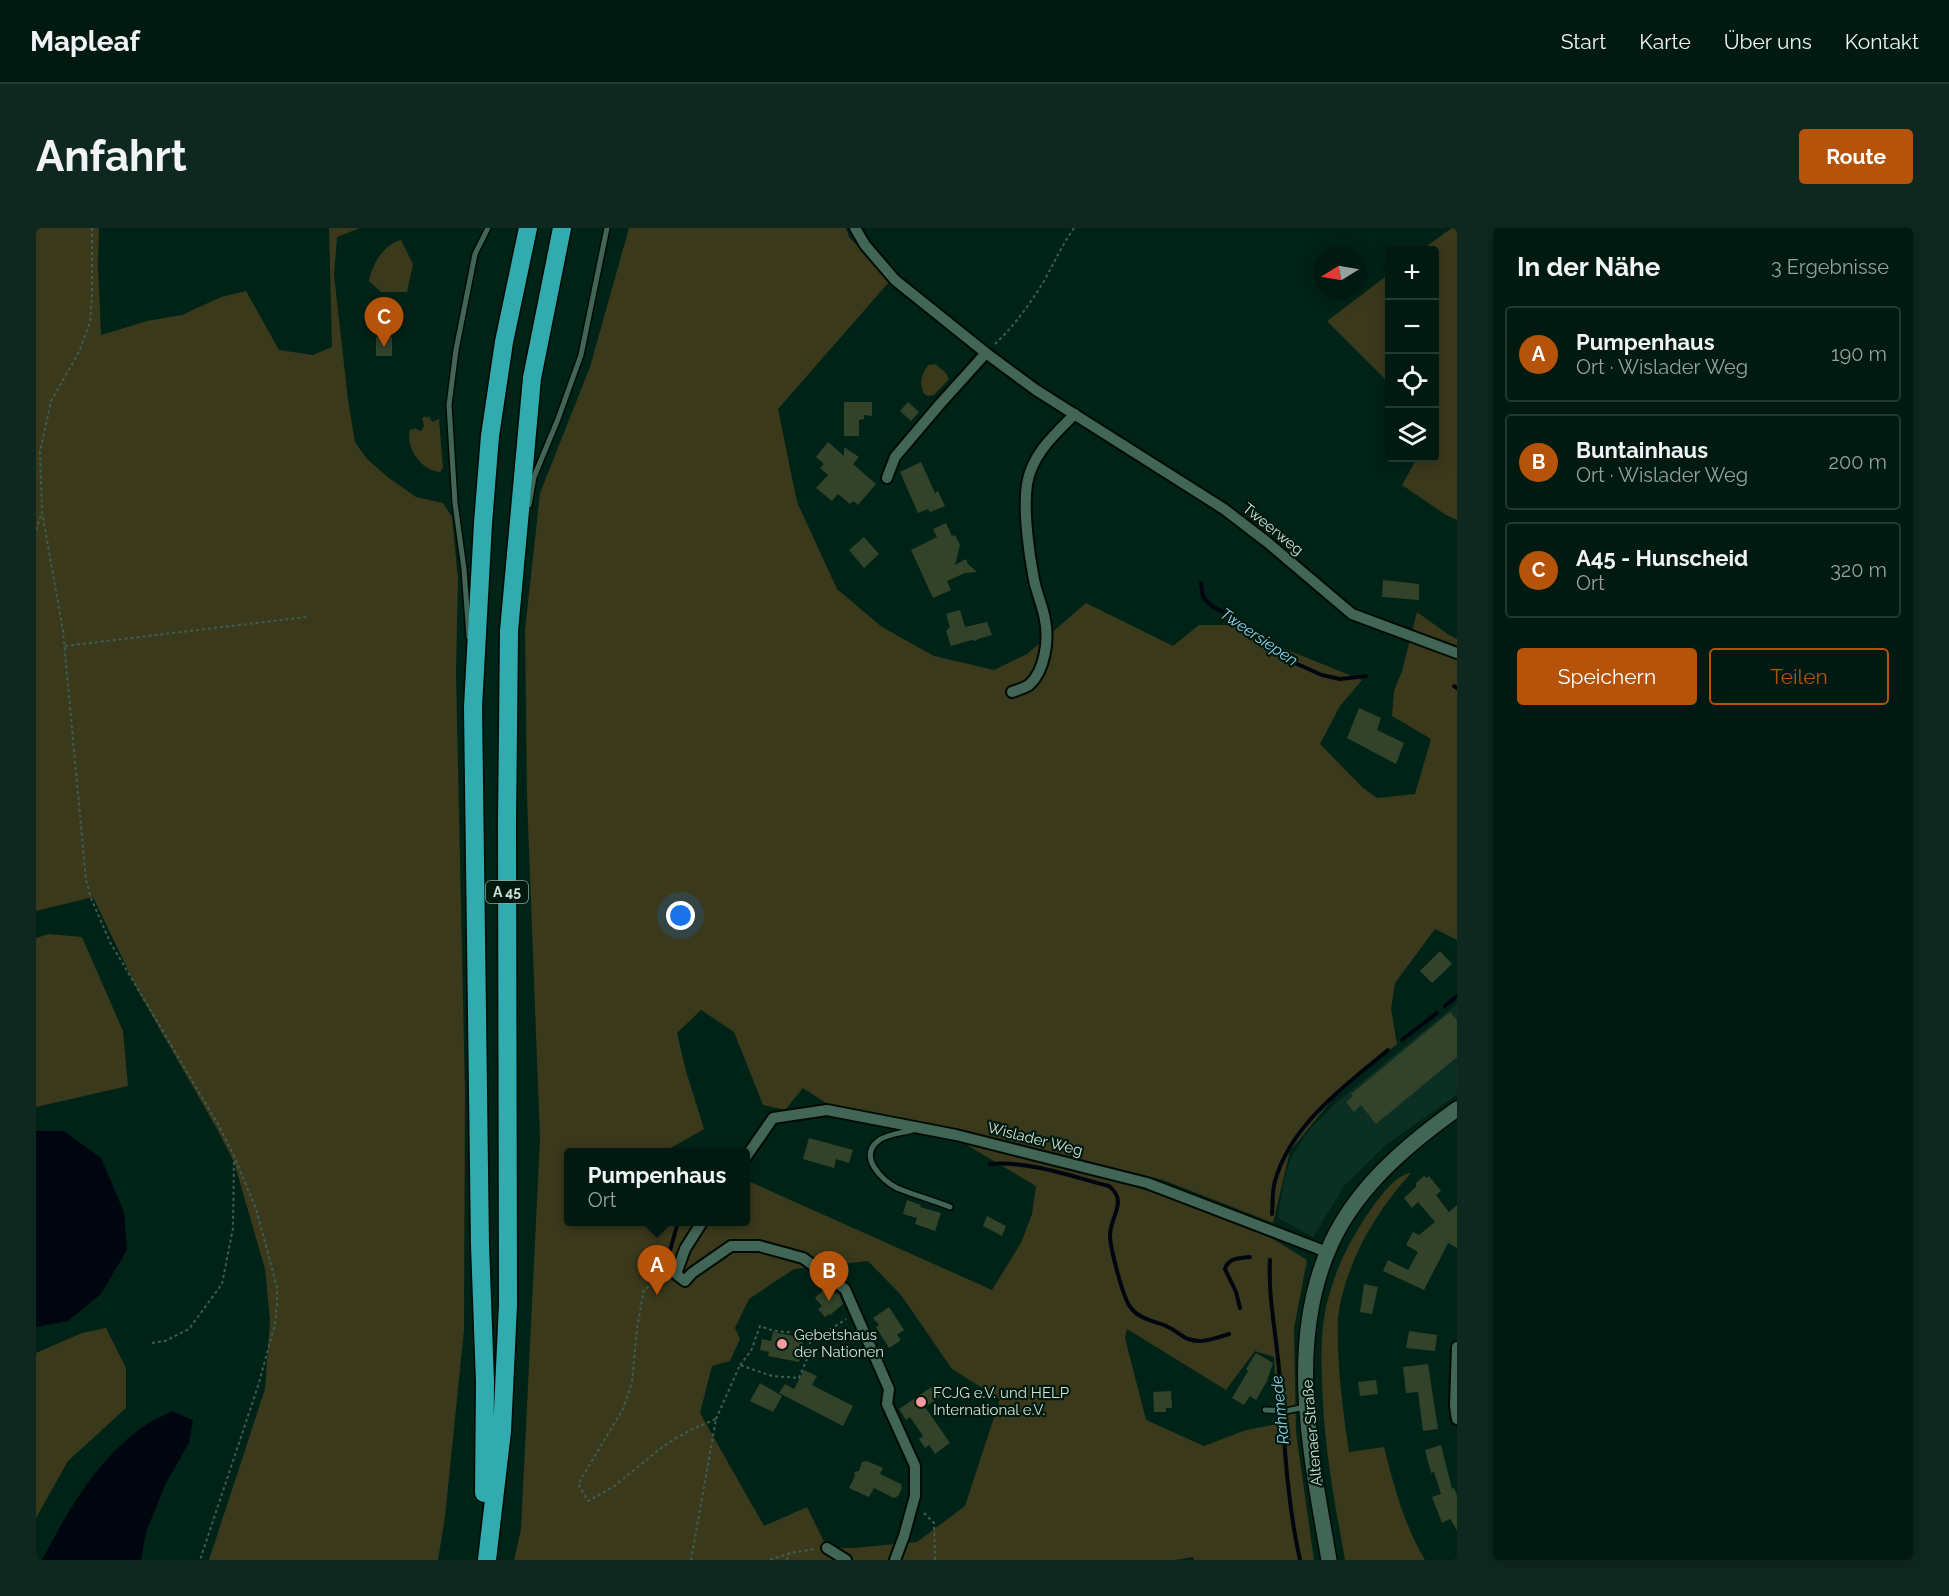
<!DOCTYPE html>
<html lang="de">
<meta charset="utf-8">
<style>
:root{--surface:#001a11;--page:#0e271f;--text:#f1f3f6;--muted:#95a19f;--line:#223831;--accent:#b45309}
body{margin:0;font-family:Raleway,sans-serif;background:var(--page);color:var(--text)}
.controls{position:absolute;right:18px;top:18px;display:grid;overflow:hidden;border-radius:6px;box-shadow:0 3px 15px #0003}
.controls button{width:54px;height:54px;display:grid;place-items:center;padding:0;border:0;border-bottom:2px solid var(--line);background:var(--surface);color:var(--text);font:30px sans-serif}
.compass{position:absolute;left:1277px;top:18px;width:54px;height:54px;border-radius:50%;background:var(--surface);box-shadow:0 3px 15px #0003;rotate:259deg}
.you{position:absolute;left:645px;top:688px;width:21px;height:21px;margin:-15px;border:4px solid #fff;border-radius:50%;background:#1a73e8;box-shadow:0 0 0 9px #1a73e833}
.badge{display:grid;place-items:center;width:39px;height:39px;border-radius:50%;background:var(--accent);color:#fff;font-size:20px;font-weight:700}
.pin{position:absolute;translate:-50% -50px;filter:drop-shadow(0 2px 3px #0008)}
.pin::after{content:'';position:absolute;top:32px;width:21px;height:18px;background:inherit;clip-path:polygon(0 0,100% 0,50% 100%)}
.popup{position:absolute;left:528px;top:920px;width:186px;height:78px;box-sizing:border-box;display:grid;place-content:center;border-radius:6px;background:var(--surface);filter:drop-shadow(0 2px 4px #0005);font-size:20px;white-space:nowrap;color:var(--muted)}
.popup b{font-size:22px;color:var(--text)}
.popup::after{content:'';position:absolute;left:50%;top:100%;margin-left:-12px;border:12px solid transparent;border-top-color:var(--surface)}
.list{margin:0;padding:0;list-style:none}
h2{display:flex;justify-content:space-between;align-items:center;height:78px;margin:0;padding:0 24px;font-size:26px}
h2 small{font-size:20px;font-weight:400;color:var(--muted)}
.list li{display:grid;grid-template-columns:39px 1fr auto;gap:18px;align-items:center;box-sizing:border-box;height:96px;margin:0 12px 12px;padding:0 12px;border:2px solid var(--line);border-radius:6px}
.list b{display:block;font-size:22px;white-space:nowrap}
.list p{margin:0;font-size:20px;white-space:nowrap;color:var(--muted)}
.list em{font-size:20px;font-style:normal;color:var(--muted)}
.actions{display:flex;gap:12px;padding:18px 24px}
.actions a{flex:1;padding:14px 0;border:2px solid var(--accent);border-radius:6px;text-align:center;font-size:21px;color:var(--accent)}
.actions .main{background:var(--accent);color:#fff}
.icon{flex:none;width:33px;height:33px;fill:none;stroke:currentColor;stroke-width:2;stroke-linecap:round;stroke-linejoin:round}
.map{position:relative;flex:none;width:1421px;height:1332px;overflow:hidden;border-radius:6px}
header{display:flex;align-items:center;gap:36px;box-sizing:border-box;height:84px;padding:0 30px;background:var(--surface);border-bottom:2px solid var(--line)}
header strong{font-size:28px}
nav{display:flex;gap:33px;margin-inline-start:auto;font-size:21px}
.intro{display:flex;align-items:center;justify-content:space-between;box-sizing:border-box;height:144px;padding:0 36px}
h1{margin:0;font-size:42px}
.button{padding:15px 27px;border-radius:6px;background:var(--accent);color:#fff;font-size:21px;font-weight:700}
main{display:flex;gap:36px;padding:0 36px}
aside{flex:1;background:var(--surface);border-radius:6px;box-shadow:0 3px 15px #0003}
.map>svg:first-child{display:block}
.built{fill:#0b2f23}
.green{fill:#3a391c;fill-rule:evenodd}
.water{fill:#00060f}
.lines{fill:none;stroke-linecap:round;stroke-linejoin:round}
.stream{stroke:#00060f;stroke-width:4}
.building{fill:#32432a}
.service-casing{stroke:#000b04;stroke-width:8}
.minor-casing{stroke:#000b04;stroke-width:14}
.secondary-casing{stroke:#000b04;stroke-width:18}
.motorway-casing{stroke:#000b04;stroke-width:21}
.path{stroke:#3f5e52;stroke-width:2;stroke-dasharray:3 3;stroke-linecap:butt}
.service{stroke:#416556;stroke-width:5}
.minor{stroke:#416556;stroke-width:10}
.secondary{stroke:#416556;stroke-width:15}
.motorway{stroke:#31abad;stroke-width:18}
.poi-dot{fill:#f49aa0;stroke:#00190f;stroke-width:2}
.labels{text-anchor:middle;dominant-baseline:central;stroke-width:4.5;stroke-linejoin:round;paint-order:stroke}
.shield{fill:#00190f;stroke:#90a59c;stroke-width:1.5}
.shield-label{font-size:14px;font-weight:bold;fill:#cee1d8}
.street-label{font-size:15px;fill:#cee1d8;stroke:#00190f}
.poi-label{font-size:15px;fill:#cee1d8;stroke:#00190f;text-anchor:start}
.water-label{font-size:16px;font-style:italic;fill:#8bcde8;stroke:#00190f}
</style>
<header>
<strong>Mapleaf</strong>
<nav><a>Start</a><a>Karte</a><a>Über uns</a><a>Kontakt</a></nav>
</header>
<div class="intro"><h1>Anfahrt</h1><a class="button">Route</a></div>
<main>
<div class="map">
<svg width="1421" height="1332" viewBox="0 0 1421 1332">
<rect width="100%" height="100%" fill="#002317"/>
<path class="built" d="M1421,776v91l-70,49 -43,42 -31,51 -35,-19 5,-33 8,-28 19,-28 28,-28z"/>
<path class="green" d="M0,0h63l-1,38 3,69 46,-14 35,-6 39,-18 25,-6 33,59 34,5 19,-8 -3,-119h31l-23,9 -3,38 14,125 7,42 12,17 22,19 27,19 27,6 9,14 6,62 -2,94 9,420 -1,237 -19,187 -7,43h-229l56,-171 5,-69 -5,-51 -31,-107 -17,-33 -79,-138 -45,-94 -57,14z
M593,0h217l3,9 41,44 -112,128 19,93 40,87 45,38 52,29 60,14 33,-16 59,-51 87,43 26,-21h35l46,22 82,33 -22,26 -20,38 42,43 15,11 38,-4 16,-55 -39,-23 2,-25 8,-20 15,-59 32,23 8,4v301l-22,-11 -40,54 -4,26 6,35 -66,57 -41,50 -17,72 -110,-43 -206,-50 -128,-25 -26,-17 -18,22 -22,-5 -29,-73 -33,-22 -24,23 9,38 18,58 -40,23h-96v70h118l10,3 3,-3h47v-42l246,110 29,-47 11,-29 4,-28 -81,-48 149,38 82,28 81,31 40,25 -13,68 2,104 18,128h-120l-1,-3 -18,3h-661l7,-31 19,-390 -13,-342 -2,-167 15,-137 50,-126zM832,1033l33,34 51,74 48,30 -35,107 -48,36 -63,6h-27l-20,-41 -43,19 -64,-113 12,-47 18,-5 10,-22 -5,-11 14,-29 45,-30zM1091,1101l99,61 29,-39 19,6 3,67 -31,6 -42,16 -58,-26 -21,-82z
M1416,0h5v292l-11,-5 -44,-30 15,-27h17v-208h-13z
M365,12l12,24 -6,28h-26l-12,-11c4,-18 14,-36 32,-41z
M1353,46v109l-62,-62z
M899,136l11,9 3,6 -15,16 -6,1 -4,-2c-5,-13 -3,-17 4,-29z
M390,188l1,2 2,-2 3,6 7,-3 4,49 -3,4c-19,-1 -35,-25 -30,-43l3,1 1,-2 7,3 3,-5 -2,-8z
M13,706l33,3 41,94 5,55 -92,21v-169z
M1375,945c-34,37 -63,86 -72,137 -2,12 -1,24 -1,36 1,36 6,71 11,106l35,-5c10,39 20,78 41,113h-80c-11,-60 -22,-120 -23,-181 -1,-24 -1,-49 4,-72 8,-35 23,-66 43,-95 9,-13 27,-38 42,-39z
M70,1100l20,40v40l-58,53 -32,57v-165l46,-20z"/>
<path class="water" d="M0,903h28l37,27 23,54 3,38 -26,44 -33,27 -32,6z
M136,1183l21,9 -4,23 -23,40 -20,49 -5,28h-99c26,-50 57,-104 105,-136 8,-5 17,-9 25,-13z"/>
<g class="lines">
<path class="stream" d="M1165,355l2,14 9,9 22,12 52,41 36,16 18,4 26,-3
M1418,458l3,2
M1409,778l12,-10
M1366,812l35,-27
M954,936c40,-3 80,12 119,22 20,16 0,31 1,51 1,13 13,62 21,71 9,12 25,13 37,19 7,3 13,9 20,12 14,5 28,-1 41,-5
M1236,986c1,-11 0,-23 3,-33 16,-57 70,-95 113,-131
M1234,1032c-2,37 6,73 9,109 5,64 7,128 21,191
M630,1037l12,-43
M1204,1080l-4,-16 -11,-23c3,-11 15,-11 25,-12"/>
</g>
<path class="building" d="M340,109h16v19h-16z
M808,174h28v14l-8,-1v4l-5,1v16h-15z
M872,174l11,10 -8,9 -11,-10z
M792,214l16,14v-9l15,10 -6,7 23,20 -18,21 -5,-4 -3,3 -12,-10 -6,7 -16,-13 12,-13 -8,-7 4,-4 -8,-7z
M885,234l14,31 3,-2 7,15 -15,6 -2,-3 -10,4 -18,-41z
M910,295l6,13 3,-1 5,10 -5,20 11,-6 2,5 9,8 -12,1 -18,8 4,9 -18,8 -22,-48 26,-13 -4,-8z
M828,309l15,17 -15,14 -15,-18z
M1347,352l36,4v16l-37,-3z
M924,382l5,17 22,-5 5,13 -14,4 -2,2 -4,-1 -21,6 -5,-15 4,-4 -4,-13z
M1323,480l22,10 -4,12 27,13 -8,21 -49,-26z
M1404,723l12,13 -20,19 -12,-12z
M1414,784l7,8v37l-81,67 -15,-19 -7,7 -8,-10 7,-6 -2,-2z
M773,910l44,12 -4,13 -13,-4 -2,9 -31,-9z
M1388,948l3,2 2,-2 12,15 -5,4 13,17 8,-7v43l-9,-5 -24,47 -41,-19 5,-11 20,10 10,-18 -12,-7 7,-13 6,3 16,-13 -17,-20 -6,6 -8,-10 12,-11v-4z
M871,972l14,5 -1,2 21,6 -6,18 -20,-7 2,-6 -14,-4z
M951,988l19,10 -4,10 -19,-10z
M1328,1056l14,3 -6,27 -12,-2z
M792,1058l7,8 2,-1 2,1 4,10 -13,11 -1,-1 -4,3 -7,-8 4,-3 -7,-8z
M853,1079l15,23 -7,5 4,5 -12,8 -13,-21 3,-2 -6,-7z
M1373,1103l28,4 -2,16 -29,-3z
M737,1104l31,6 -2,9 2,3 -3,2 -2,10 -31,-6 1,-4 -9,-2 2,-11 9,2z
M1220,1125l17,10 -6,18 -11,19 -6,-4 -6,9 -12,-7 16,-27 -2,-2z
M1392,1136l10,65 -15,2 -5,-39 -12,1 -3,-26z
M768,1142l13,6 -5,9 41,21 -10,20 -64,-33 6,-9 9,5z
M1340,1152l2,14 -18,2 -2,-14z
M724,1155l22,13 -9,16 -23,-11z
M897,1158l7,11 -15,10 25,36 -15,11 -6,-9 -4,3 -6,-9 4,-3 -13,-19 -4,3 -7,-11z
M1135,1163l1,17h-6v4h-12l-1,-20z
M1405,1217l11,44 2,-1 3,8v34l-7,-11 -8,4 -10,-26 9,-3 -7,-22 -3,1 -6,-23z
M831,1233l16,7 -3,6 21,10 1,4 -4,8 -4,2 -20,-10 -5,9 -20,-9 6,-12 -1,-4 5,-1 3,-9z"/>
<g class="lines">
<g class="service-casing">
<path id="service" d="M493,277l5,-28 24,-58 23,-64 26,-127
M433,409l-5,-68 -9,-66 -6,-98 7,-55 19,-96 13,-26
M877,902c-10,3 -27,4 -35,11 -20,16 4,39 19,47 17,7 35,12 53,19
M1229,1182l21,1 19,-4"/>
</g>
<g class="minor-casing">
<path id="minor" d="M819,0l10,17 30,35 91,73
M851,250l8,-21 45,-53 46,-51 50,37 188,119 43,33 85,72 105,39
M976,464c5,-2 13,-4 17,-7 16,-14 20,-45 16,-65 -2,-13 -8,-26 -11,-40 -5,-26 -11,-69 -7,-96 5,-30 28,-50 48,-70
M710,929l27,-39 54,-8 129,25 191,48 180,69
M666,994l-17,27 -9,25 9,7 7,-8 39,-27h28l44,12 42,31 44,100 -2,15 28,62v30l-11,40 -9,24
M1421,1119l-2,59 2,13
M791,1320l19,12"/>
</g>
<g class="secondary-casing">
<path id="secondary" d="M1293,1332c-17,-100 -42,-209 -2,-307 24,-61 78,-107 130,-144"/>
</g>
<g class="motorway-casing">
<path id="motorway" d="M448,1265l1,-111 -5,-137 -7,-538 10,-184 7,-87 14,-94 24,-114
M451,1332l15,-129 6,-126 -1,-482 2,-192 23,-253 30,-150"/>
</g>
<path class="path" d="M56,0v65l-2,29 -11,30 -28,49 -11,51 2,60 21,119 23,249 5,18 19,44 109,184 15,30 22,53 21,78v16l-2,21 -17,62 -58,174
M959,116c19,-18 35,-40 49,-63 10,-18 18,-36 30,-53
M0,302l5,-15
M29,418l241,-29
M629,1051l-21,10 -7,39 -5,54 -9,27 -45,75 10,17 25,-14 52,-42 25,-15 26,-11 -25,141
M116,1115l13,-2 24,-12 33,-45 11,-56 1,-69
M704,1137l11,-14 9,-25 14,5 37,3
M680,1191l24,-54 32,11 27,2 9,-21 3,-23 3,6 32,-21
M888,1285l10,10 1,37
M734,1332l20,-7 25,-4
M751,1332l3,-7"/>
<use href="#service" class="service"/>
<use href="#minor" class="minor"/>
<use href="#secondary" class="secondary"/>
<use href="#motorway" class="motorway"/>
</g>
<g class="poi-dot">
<circle cx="746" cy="1116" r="6"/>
<circle cx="885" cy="1174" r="6"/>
</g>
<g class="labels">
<rect class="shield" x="450" y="653" width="42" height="22" rx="4.5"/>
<g class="shield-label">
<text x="471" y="664">A 45</text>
</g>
<g class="street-label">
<text transform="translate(1237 301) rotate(39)">Tweerweg</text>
<text transform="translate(999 911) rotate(14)">Wislader Weg</text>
<text transform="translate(1276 1205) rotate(-95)">Altenaer Straße</text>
</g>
<g class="poi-label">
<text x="758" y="1107">Gebetshaus<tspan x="758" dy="17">der Nationen</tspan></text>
<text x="897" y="1165">FCJG e.V. und HELP<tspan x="897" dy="17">International e.V.</tspan></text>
</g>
<g class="water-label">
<text transform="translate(1223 409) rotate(34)">Tweersiepen</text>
<text transform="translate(1244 1182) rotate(-96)">Rahmede</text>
</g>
</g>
</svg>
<div class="controls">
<button>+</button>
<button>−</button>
<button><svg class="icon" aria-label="locate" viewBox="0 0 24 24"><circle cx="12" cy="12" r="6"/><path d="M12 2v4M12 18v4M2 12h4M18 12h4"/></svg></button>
<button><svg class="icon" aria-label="layers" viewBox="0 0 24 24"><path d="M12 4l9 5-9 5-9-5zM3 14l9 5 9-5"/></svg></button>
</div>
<svg class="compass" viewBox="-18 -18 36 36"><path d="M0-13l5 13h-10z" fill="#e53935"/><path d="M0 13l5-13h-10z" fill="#95a19f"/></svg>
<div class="you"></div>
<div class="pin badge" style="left:621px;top:1067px">A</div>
<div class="popup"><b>Pumpenhaus</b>Ort</div>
<div class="pin badge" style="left:793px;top:1073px">B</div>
<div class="pin badge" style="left:348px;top:119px">C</div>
</div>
<aside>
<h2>In der Nähe<small>3 Ergebnisse</small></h2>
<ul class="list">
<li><span class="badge">A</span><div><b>Pumpenhaus</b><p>Ort · Wislader Weg</p></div><em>190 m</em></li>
<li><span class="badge">B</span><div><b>Buntainhaus</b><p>Ort · Wislader Weg</p></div><em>200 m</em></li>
<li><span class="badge">C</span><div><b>A45 - Hunscheid</b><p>Ort</p></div><em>320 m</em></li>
</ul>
<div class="actions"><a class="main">Speichern</a><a>Teilen</a></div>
</aside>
</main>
